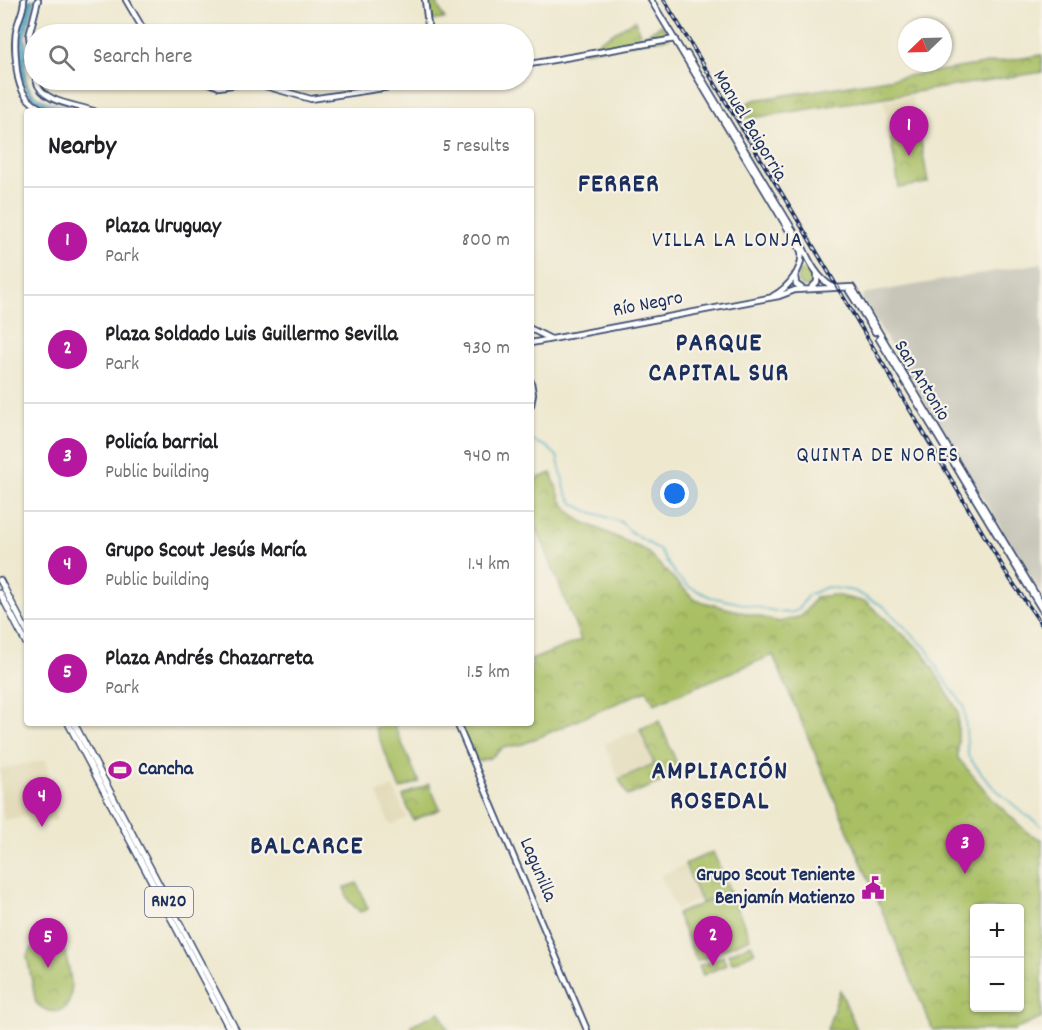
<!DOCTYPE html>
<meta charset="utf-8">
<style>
:root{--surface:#fff;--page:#f6f6f6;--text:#202124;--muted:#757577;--line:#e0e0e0;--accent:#b5179e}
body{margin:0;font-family:Dekko,sans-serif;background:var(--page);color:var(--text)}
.controls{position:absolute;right:18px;bottom:18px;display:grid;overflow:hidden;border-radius:6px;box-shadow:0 2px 4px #0004}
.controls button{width:54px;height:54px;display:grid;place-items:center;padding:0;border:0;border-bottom:2px solid var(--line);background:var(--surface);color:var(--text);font:30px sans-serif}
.compass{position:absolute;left:898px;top:18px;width:54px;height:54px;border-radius:50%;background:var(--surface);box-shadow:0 2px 4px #0004;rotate:247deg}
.you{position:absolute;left:675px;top:494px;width:21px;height:21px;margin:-15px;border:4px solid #fff;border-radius:50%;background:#1a73e8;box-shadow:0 0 0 9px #1a73e833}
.badge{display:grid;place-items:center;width:39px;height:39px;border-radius:50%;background:var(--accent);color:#fff;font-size:20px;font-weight:700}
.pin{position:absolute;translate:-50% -50px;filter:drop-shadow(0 2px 3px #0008)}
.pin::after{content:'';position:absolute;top:32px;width:21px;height:18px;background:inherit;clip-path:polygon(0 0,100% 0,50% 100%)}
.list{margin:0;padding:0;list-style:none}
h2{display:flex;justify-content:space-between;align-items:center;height:78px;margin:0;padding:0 24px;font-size:26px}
h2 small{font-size:20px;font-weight:400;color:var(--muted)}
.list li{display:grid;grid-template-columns:39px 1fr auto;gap:18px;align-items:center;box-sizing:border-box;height:108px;padding:0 24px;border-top:2px solid var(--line)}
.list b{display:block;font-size:22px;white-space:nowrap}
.list p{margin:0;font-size:20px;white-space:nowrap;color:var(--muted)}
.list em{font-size:20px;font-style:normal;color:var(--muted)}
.icon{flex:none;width:33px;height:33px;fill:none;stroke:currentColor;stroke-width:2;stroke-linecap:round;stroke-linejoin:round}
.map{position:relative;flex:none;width:1042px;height:1030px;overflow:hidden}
.search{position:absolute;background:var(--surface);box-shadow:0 2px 4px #0004;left:24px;top:24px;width:510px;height:66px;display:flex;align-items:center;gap:15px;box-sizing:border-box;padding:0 21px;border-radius:33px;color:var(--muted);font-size:22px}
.panel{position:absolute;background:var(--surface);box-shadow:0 2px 4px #0004;left:24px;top:108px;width:510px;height:618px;border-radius:6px}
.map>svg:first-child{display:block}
.built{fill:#e3dbba}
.industrial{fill:#c6c5b8}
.green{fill:#a9bf64;stroke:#627761;stroke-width:1.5}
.park{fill:url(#park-crowns);stroke:#627761;stroke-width:1.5;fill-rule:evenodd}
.water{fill:url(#water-rules);stroke:#306c92;stroke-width:1.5}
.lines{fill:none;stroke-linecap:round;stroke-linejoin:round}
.stream{stroke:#45a9c5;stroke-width:1.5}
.secondary-casing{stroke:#3b4b6f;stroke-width:8}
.primary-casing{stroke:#3b4b6f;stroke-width:8}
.secondary{stroke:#fff;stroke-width:4.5}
.primary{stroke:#fff;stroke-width:5}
.rail-casing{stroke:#1b2f5e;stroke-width:4}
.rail{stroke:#f7f3e8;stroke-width:1.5;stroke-dasharray:4.5;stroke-linecap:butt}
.labels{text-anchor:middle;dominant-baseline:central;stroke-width:4.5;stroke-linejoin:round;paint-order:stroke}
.shield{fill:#f7f3e8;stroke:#5d6a87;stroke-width:1.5}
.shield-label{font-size:18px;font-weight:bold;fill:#1b2f5e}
.street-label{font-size:20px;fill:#1b2f5e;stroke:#f7f3e8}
.poi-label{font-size:20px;font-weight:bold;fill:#1b2f5e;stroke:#f7f3e8;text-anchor:start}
.neighbourhood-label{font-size:21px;letter-spacing:1.5px;fill:#1b2f5e;stroke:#f7f3e8}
.quarter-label{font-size:22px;letter-spacing:1.5px;fill:#1b2f5e;stroke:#f7f3e8}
.district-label{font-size:26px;font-weight:bold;letter-spacing:1.5px;fill:#1b2f5e;stroke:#f7f3e8}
</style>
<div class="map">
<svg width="1042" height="1030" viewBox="0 0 1042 1030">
<defs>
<pattern id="park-crowns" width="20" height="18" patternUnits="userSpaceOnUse" patternTransform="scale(1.5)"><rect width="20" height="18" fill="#a9bf64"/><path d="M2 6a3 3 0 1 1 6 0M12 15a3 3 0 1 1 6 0" fill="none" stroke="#899c56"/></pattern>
<pattern id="water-rules" width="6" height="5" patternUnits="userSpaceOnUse" patternTransform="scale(1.5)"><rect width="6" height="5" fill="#45a9c5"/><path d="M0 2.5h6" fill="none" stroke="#398aa3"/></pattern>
</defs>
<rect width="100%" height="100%" fill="#f7f3e8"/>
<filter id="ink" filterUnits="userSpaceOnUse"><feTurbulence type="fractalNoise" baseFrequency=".0167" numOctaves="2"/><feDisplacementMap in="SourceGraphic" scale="12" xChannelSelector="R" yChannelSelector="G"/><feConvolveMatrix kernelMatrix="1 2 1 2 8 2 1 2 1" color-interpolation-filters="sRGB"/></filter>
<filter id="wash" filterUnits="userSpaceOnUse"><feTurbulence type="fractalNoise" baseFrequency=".008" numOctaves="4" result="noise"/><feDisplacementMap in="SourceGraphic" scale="24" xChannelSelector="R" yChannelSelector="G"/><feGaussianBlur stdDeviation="1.35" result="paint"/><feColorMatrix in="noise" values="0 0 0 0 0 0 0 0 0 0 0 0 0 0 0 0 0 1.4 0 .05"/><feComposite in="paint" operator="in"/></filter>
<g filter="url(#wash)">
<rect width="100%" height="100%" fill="#eee8cf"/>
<path class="built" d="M912,96l5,28 -28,5 -5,-28z
M640,729l14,35 -35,15 -15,-35z
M46,760l11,60 -29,5 -2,-9 -22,4 -4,-20v-31z
M393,787l14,31 -17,7 -13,-31z
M684,865l15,35 -23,10 -15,-33 2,-3z"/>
<path class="industrial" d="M1042,263v332l-180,-296 1,-5z"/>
<path class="green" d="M797 278a9 9 0 1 1 18 0a9 9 0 1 1-18 0Z
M386,723h7l26,59 -19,7 -25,-61z
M357,883l11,26 -8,3 -11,-11 -5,-13z
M730,892l20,46 -53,23 -20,-47z"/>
<path class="park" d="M427,0h8l10,19 -16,2z
M635,20l8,22 -62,10z
M662,25l7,13 -22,3 -3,-6z
M1042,55v17l-289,46h-8l-6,-10 15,-8z
M918,124l10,59 -29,5 -10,-59z
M551,473l10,27 10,13 10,8 64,29 50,50 85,22 22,-6 14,-19 18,-2 32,7 57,50 35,59v47l35,42 35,33 14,7v178l-28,12h-81l-160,-375 -119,49 -7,-14 -124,54 -20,4 -13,10 -16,4 -17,-39h74v-63l50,-20 -50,-127v-32zM974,908h46v100h-46z
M659,721l22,52 -53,23 -9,-17 35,-15 -14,-35z
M429,784l11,25 -27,11 -10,-24z
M713,852l17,39 -29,12 -16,-39z
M51,942l10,3 3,4c4,16 17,56 -6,62 -8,2 -16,-2 -22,-8l-9,-47c5,-11 12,-14 24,-14z
M751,944l4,8 -23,11 -4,-9z
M723,956l3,9 -23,10 -4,-9z
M840,990l17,40h-30z
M440,1012l8,18h-35l-2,-5z"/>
<path class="water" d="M28,0h6v3l-9,33 2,21h-2c0,9 -1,20 3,29 8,18 38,20 55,25 -39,0 -60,-5 -64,-48 -1,-9 -2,-18 -1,-27 2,-13 9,-24 10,-36z"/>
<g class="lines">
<path class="stream" d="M531,440l16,7 10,9 9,37 7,10 12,7 36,12 10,10 28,18 17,25 13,12 22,10 68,15 11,1 8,-3 10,-15 19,-8 27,4 29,15 44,43 14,26 23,31 4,50 23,29 32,28 19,13"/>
</g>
</g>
<g filter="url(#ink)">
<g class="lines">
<g class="secondary-casing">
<path id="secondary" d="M24,0c0,10 -5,18 -7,27 -3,11 -2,22 -1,33 1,25 7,43 32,51
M126,0l20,34
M425,0l4,34
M651,0l150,251c3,18 -13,37 -28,45
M687,54l115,191c7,16 15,33 31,42
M524,65l151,-26
M34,71l-5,-35 9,-36
M36,80c6,23 37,24 58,31
M203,80l16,7 32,-5 60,17 125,-19
M795,275l1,9 7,5
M810,289l7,-7v-8
M849,291l26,41
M531,329l20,10
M879,339l163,271
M531,343l248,-47 16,-6 57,-3 190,318
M531,382l2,12 -2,11
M457,723l130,307"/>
</g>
<g class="primary-casing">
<path id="primary" d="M0,580l27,52
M0,593l27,52
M68,723l162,307
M74,723l162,307"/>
</g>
<use href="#secondary" class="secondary"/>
<use href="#primary" class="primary"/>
<g class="rail-casing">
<path id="rail" d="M664,0l129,212 217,367 32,46"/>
</g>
<use href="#rail" class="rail"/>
</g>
</g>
<defs>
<g id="stadium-bare" transform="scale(1.8)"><path d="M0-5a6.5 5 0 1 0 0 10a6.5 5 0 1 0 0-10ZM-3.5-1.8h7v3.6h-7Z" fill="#b5179e" stroke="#f7f3e8" stroke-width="2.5" paint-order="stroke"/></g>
<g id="civic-bare" transform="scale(1.8)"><path d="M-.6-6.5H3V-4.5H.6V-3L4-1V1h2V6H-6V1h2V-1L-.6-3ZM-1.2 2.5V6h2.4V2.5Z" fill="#b5179e" stroke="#f7f3e8" stroke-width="2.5" paint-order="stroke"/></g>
</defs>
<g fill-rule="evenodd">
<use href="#stadium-bare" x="120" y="770"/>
<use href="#civic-bare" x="873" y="888"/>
</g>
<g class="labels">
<rect class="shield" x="145" y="887" width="48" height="30" rx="4.5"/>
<g class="shield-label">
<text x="169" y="902">RN20</text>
</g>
<g class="street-label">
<text transform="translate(749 126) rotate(59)">Manuel Baigorria</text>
<text transform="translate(648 305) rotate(-11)">Río Negro</text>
<text transform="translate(921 381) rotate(59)">San Antonio</text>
<text transform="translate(537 870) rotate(67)">Lagunilla</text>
</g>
<g class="poi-label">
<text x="138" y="770">Cancha</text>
<text x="855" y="876" text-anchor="end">Grupo Scout Teniente<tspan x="855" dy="23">Benjamín Matienzo</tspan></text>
</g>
<g class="neighbourhood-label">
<text x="878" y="457">QUINTA DE NORES</text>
</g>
<g class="quarter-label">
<text x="728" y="241">VILLA LA LONJA</text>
</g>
<g class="district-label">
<text x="619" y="185">FERRER</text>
<text x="719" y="344">PARQUE<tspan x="719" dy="30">CAPITAL SUR</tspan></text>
<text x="720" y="772">AMPLIACIÓN<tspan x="720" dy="30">ROSEDAL</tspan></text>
<text x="307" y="847">BALCARCE</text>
</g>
</g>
</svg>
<div class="controls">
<button>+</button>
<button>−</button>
</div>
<svg class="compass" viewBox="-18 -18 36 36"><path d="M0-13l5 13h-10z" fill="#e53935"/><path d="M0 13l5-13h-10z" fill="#757577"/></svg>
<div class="you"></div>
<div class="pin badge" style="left:909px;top:156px">1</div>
<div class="pin badge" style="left:713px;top:966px">2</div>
<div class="pin badge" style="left:965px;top:874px">3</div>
<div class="pin badge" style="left:42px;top:827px">4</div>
<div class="pin badge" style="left:48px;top:968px">5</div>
<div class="search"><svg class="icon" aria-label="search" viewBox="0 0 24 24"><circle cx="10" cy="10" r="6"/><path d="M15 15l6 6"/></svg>Search here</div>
<section class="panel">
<h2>Nearby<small>5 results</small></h2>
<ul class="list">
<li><span class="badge">1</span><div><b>Plaza Uruguay</b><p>Park</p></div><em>800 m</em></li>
<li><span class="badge">2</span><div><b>Plaza Soldado Luis Guillermo Sevilla</b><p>Park</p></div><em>930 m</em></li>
<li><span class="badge">3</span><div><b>Policía barrial</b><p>Public building</p></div><em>940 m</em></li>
<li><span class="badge">4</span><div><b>Grupo Scout Jesús María</b><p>Public building</p></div><em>1.4 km</em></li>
<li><span class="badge">5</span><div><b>Plaza Andrés Chazarreta</b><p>Park</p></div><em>1.5 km</em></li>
</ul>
</section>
</div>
